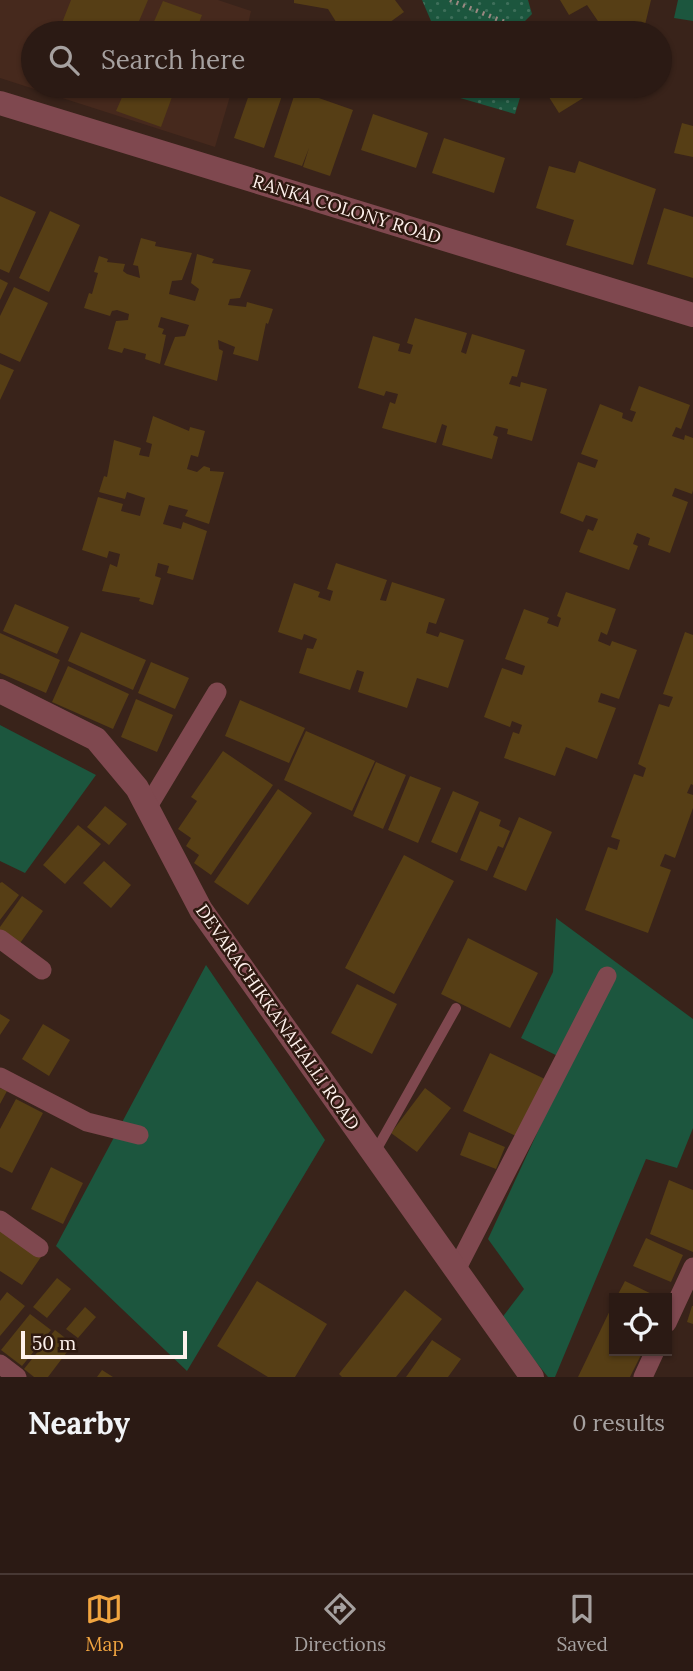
<!DOCTYPE html>
<style>
:root{--surface:#2b1a14;--page:#33231d;--text:#f1f3f6;--muted:#a6a1a0;--line:#473834;--accent:#f1a540}
body{margin:0;font-family:Lora,serif;background:var(--page);color:var(--text)}
.controls{position:absolute;right:21px;bottom:21px;display:grid;overflow:hidden;border-radius:0px;box-shadow:0 2px 5px #0004}
.controls button{width:63px;height:63px;display:grid;place-items:center;padding:0;border:0;border-bottom:2px solid var(--line);background:var(--surface);color:var(--text);font:35px sans-serif}
.scale{position:absolute;left:21px;bottom:18px;width:166px;box-sizing:border-box;padding-left:7px;border:4px solid #fef1ec;border-top:0;font-size:19px;line-height:24px;white-space:nowrap;color:#fef1ec;-webkit-text-stroke:5px #2e1910;paint-order:stroke}
.list{margin:0;padding:0;list-style:none}
h2{display:flex;justify-content:space-between;align-items:center;height:91px;margin:0;padding:0 28px;font-size:30px}
h2 small{font-size:23px;font-weight:400;color:var(--muted)}
.icon{flex:none;width:38px;height:38px;fill:none;stroke:currentColor;stroke-width:2;stroke-linecap:round;stroke-linejoin:round}
.map{position:relative;flex:none;width:693px;height:1377px;overflow:hidden}
.search{position:absolute;background:var(--surface);box-shadow:0 2px 5px #0004;left:21px;right:21px;top:21px;height:77px;display:flex;align-items:center;gap:18px;box-sizing:border-box;padding:0 24px;border-radius:38px;color:var(--muted);font-size:26px}
.sheet{height:196px;background:var(--surface)}
nav{display:flex;justify-content:space-around;align-items:center;box-sizing:border-box;height:98px;border-top:2px solid var(--line);background:var(--surface);font-size:19px;color:var(--muted)}
nav a{display:grid;justify-items:center;gap:4px}
nav .on{color:var(--accent)}
.map>svg:first-child{display:block}
.built{fill:#46291d}
.grass{fill:#1c563e}
.park{fill:url(#park-dots)}
.building{fill:#563e15}
.lines{fill:none;stroke-linecap:round;stroke-linejoin:round}
.path{stroke:#9a8881;stroke-width:4.5;stroke-dasharray:2 5;stroke-linecap:butt}
.service{stroke:#7f484f;stroke-width:10}
.minor{stroke:#7f484f;stroke-width:19}
.tertiary{stroke:#7f484f;stroke-width:24}
.labels{text-anchor:middle;dominant-baseline:central;stroke-width:5;stroke-linejoin:round;paint-order:stroke}
.street-label{font-size:18px;fill:#fef1ec;stroke:#2e1910}
</style>
<div class="map">
<svg width="693" height="1377" viewBox="0 0 693 1377">
<defs>
<pattern id="park-dots" width="8" height="8" patternUnits="userSpaceOnUse" patternTransform="scale(1.75)"><rect width="8" height="8" fill="#1c563e"/><path d="M2 2h.1M6 6h.1" fill="none" stroke="#3e6f5a" stroke-width="1.8" stroke-linecap="round"/></pattern>
</defs>
<rect width="100%" height="100%" fill="#39231a"/>
<path class="built" d="M0,0h218l33,11 -5,22h-213v53h200l-18,61 -215,-69z"/>
<path class="grass" d="M678,0h15v21l-19,-3z
M0,725l96,50 -71,98 -25,-12z
M556,918l137,101v109l-16,40 -31,-9 -91,218h-7l-47,-58 23,-30 -36,-50 82,-177 -49,-24 32,-66z
M206,965l119,175 -138,231 -131,-125z"/>
<path class="park" d="M422,0h106l4,14 -19,19h-99l17,-12z
M419,86h100l3,5 -7,23z"/>
<path class="building" d="M71,0h77l-14,33h-76z
M294,0h101l9,12 -29,21h-32l-15,-24 -34,-6z
M560,0h91l-8,33h-42l1,-6 -15,-22 -18,10z
M163,1l39,14 -7,18h-46z
M127,86h49l-15,41 -45,-16z
M252,86l33,1 -21,61 -30,-10z
M542,86h55l-11,6 2,3 -29,18z
M620,86h11l-2,8 -10,-2z
M296,90l57,20 -23,66 -27,-9 6,-19 -7,18 -28,-9z
M373,114l55,19 -12,35 -55,-18z
M682,123l11,3v31l-19,-4z
M444,138l61,20 -11,35 -62,-20z
M579,161l77,28 -23,76 -67,-20 8,-25 -38,-12 13,-42 26,7z
M0,196l36,16 -27,61 -9,-4z
M664,208l29,9v61l-46,-14z
M50,211l30,14 -31,67 -30,-14z
M141,238l15,4 -1,4 37,7 -10,27 -10,1 -3,13 26,7 4,-12 -8,-6 6,-29 17,5 -2,4 39,7 -11,28 -10,1 -2,6 18,2 1,-5 26,7 -5,15 -2,-1 -8,38 -25,-7 2,-7 -17,-7 1,9 4,2 -6,30 -53,-16 11,-28 10,-1 4,-11 -28,-8 -3,10 6,2 -2,5 4,1 -6,29 -15,-5 1,-5 -22,-6 -2,5 -14,-4 8,-28 12,-1 1,-6 -12,-4 -5,1 -2,5 -26,-8 5,-15 3,1 6,-21 -4,-1 5,-16 9,3 -1,3 18,2 -2,7 4,3 13,4 -2,-12 -5,-1z
M0,279l8,4 -8,17z
M14,287l34,16 -28,59 -20,-9v-37z
M415,318l52,15 -6,19 5,2 6,-20 53,16 -8,27 -5,-1 -3,8 11,3 1,-5 26,7 -15,52 -25,-7 1,-5 -12,-3 -3,9 5,2 -6,22 -50,-14 5,-19 -5,-2 -6,19 -54,-15 8,-26 5,2 3,-10 -12,-3 -2,5 -26,-8 15,-52 27,8 -2,7 12,3 3,-9 -6,-2z
M0,364l14,6 -14,30z
M639,386l51,19 -9,24 -5,-2 -4,9 12,4 1,-5 8,3v52l-1,4 -17,-6 -3,8 16,6 -18,51 -22,-8 2,-7 -13,-5 -4,11 5,2 -9,24 -50,-18 9,-23 5,2 5,-12 -12,-4 -3,7 -23,-9 18,-51 17,6 3,-8 -17,-6 19,-50 23,9 -1,5 10,4 4,-10 -6,-2z
M153,416l36,15 1,-4 15,4 -7,26 -7,-2 -4,14 10,3 7,-6 6,2v3l14,1 -15,52 -24,-8 3,-6 -19,-5 -6,19 18,5 2,-7 24,9 -14,49 -26,-7 2,-7 -11,-3 -3,13 6,2 -8,27 -14,-4 1,-3 -38,-7 8,-27 7,3 3,-13 -11,-3 -2,7 -25,-8 16,-53 25,7 -2,7 19,5 5,-18 -18,-6 -2,7 -26,-7 5,-16 3,1 7,-37 27,8 -2,7 10,2 3,-13 -6,-2z
M336,563l51,17 -7,20 6,1 6,-19 53,17 -9,25 -7,-2 -3,11 12,4 2,-5 24,8 -16,48 -31,-10 -10,30 -49,-16 6,-20 -7,-2 -7,20 -51,-17 8,-25 6,1 4,-10 -13,-5 -2,6 -24,-8 16,-49 26,9 -2,5 12,4 3,-10 -6,-2z
M566,592l50,17 -9,26 -6,-3 -3,9 12,5 2,-5 25,9 -18,49 -18,-6 -3,9 18,6 -19,51 -31,-12 -11,29 -51,-18 9,-26 6,2 3,-9 -10,-4 -2,6 -26,-10 18,-49 20,7 3,-9 -20,-7 19,-50 25,9 -2,5 11,4 3,-9 -4,-2z
M15,604l54,23 -12,27 -54,-23z
M81,632l65,28 -13,30 -65,-29z
M685,632l8,3v150l-2,-1 -4,9 6,2v13l-18,50 -10,-4 -5,12 11,4 -23,63 -63,-23 23,-63 9,3 3,-10 -9,-3 23,-63 9,3 3,-9 -8,-4 21,-60 10,3 4,-10 -10,-3z
M0,633l60,27 -14,33 -46,-20z
M151,662l38,16 -14,31 -37,-16z
M68,666l61,28 -16,35 -61,-27z
M136,699l37,16 -16,37 -36,-15z
M240,700l65,28 -16,35 -64,-27z
M306,731l69,30 -23,50 -68,-31z
M223,751l50,34 -62,90 -17,-12 5,-8 -13,-9 5,-8 -13,-9 19,-28 -6,-4z
M376,762l30,13 -23,54 -30,-13z
M410,776l31,12 -23,55 -30,-13z
M278,789l34,24 -64,92 -34,-23z
M453,791l26,11 -22,51 -26,-11z
M105,806l22,18 -18,21 -22,-18z
M480,811l21,9 -2,6 11,5 -7,17 -5,-2 -11,25 -27,-11z
M519,817l33,15 -26,59 -33,-14z
M78,825l23,19 -36,40 -22,-19z
M404,855l50,26 -60,113 -49,-26z
M104,861l27,24 -20,23 -28,-25z
M2,882l17,13 -19,25v-37z
M22,896l21,15 -25,35 -18,-13v-6z
M468,938l70,35 -28,55 -69,-34z
M357,984l40,20 -25,50 -41,-21z
M0,1014l10,6 -10,15z
M43,1024l27,16 -21,36 -27,-17z
M490,1053l57,27 -27,58 -57,-27z
M0,1088l7,3 -7,13z
M425,1088l26,20 -34,44 -26,-19z
M16,1099l27,14 -31,60 -12,-6v-38z
M469,1132l36,15 -9,22 -36,-14z
M51,1167l32,16 -20,41 -32,-15z
M669,1180l24,10v62l-43,-18z
M0,1231l41,26 -19,28 -22,-14z
M646,1238l37,17 -12,27 -38,-16z
M57,1278l14,11 -24,29 -14,-11z
M257,1281l70,43 -32,53h-27l-51,-31z
M625,1281l35,17h-44z
M405,1290l37,29 -46,58h-54l-3,-3z
M7,1292l18,14 -25,30v-35z
M614,1302v49h29l-13,26h-52z
M692,1306h1v18l-6,-2z
M85,1307l11,10 -18,21 -12,-9z
M30,1314l21,16 -29,36 -21,-16z
M55,1330l18,14 -25,33h-14l-10,-8z
M432,1340l29,19 -13,18h-42z
M102,1370l11,7h-16z"/>
<g class="lines">
<path class="path" d="M450,0l82,33"/>
<path class="service" d="M374,1154l82,-146"/>
<path class="minor" d="M147,808l70,-116
M0,939l42,31
M0,1077l87,45 52,13
M0,1220l39,28
M456,1270l151,-294
M667,1323l26,-56
M0,1364l17,13
M643,1377l12,-26"/>
<path class="tertiary" d="M0,103l693,212
M0,691l96,48 41,49 64,122 331,467"/>
</g>
<g class="labels">
<g class="street-label">
<text transform="translate(347 209) rotate(17)">RANKA COLONY ROAD</text>
<text transform="translate(278 1017) rotate(55)">DEVARACHIKKANAHALLI ROAD</text>
</g>
</g>
</svg>
<div class="controls">
<button><svg class="icon" aria-label="locate" viewBox="0 0 24 24"><circle cx="12" cy="12" r="6"/><path d="M12 2v4M12 18v4M2 12h4M18 12h4"/></svg></button>
</div>
<div class="scale">50 m</div>
<div class="search"><svg class="icon" aria-label="search" viewBox="0 0 24 24"><circle cx="10" cy="10" r="6"/><path d="M15 15l6 6"/></svg>Search here</div>
</div>
<section class="sheet">
<h2>Nearby<small>0 results</small></h2>
<ul class="list">
</ul>
</section>
<nav>
<a class="on"><svg class="icon" aria-label="map" viewBox="0 0 24 24"><path d="M3 6l6-2 6 2 6-2v14l-6 2-6-2-6 2zM9 4v14M15 6v14"/></svg>Map</a>
<a><svg class="icon" aria-label="directions" viewBox="0 0 24 24"><path d="M12 3l9 9-9 9-9-9zM9 14v-3h6M13 9l2 2-2 2"/></svg>Directions</a>
<a><svg class="icon" aria-label="saved" viewBox="0 0 24 24"><path d="M7 4h10v16l-5-4-5 4z"/></svg>Saved</a>
</nav>
